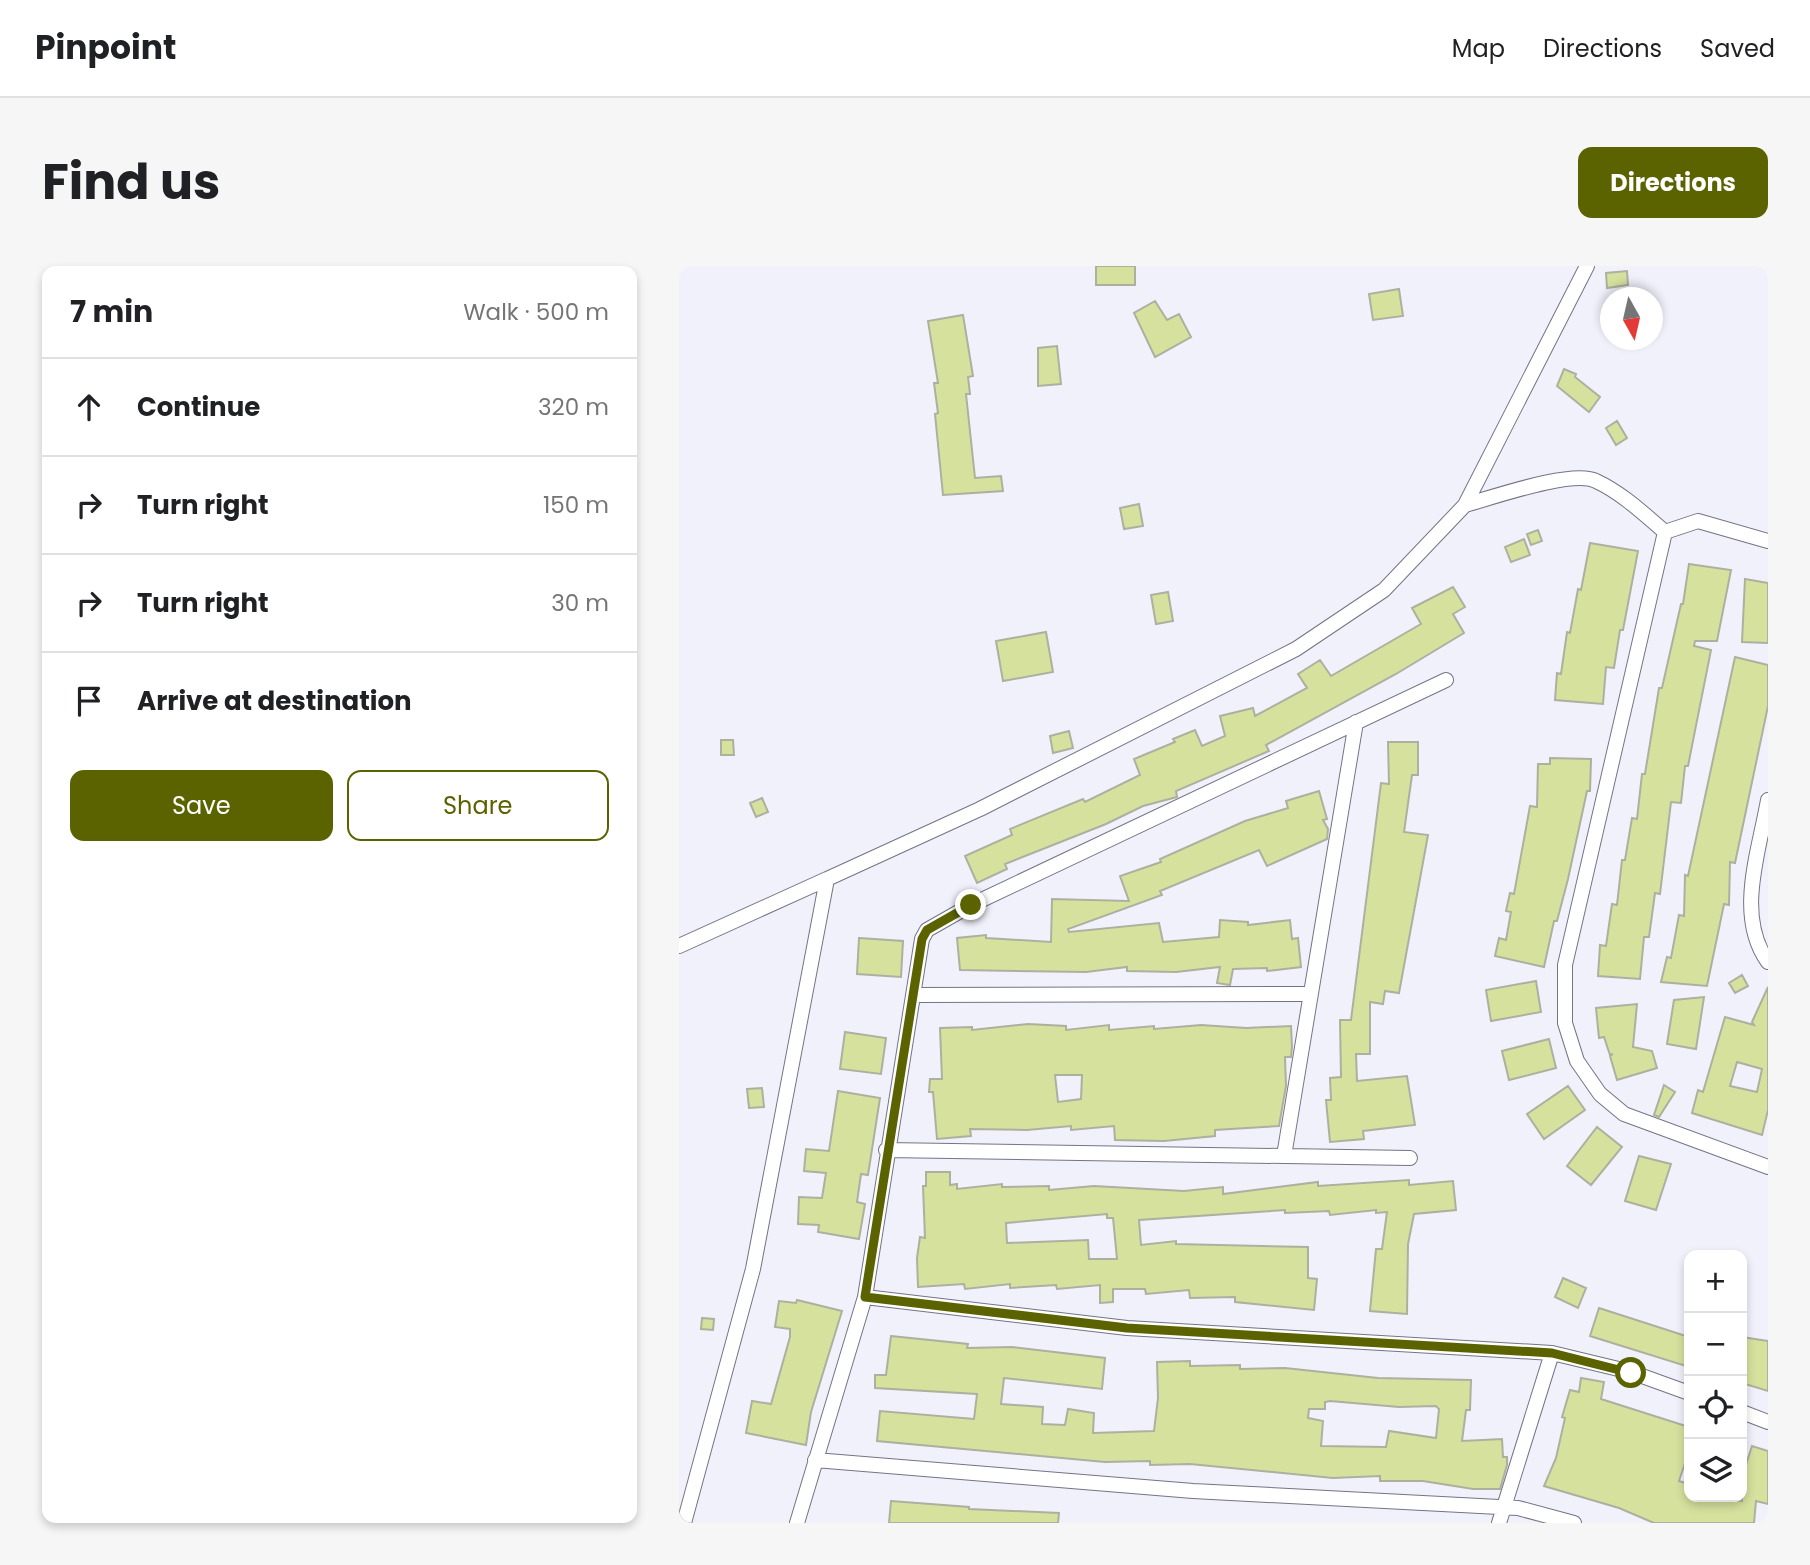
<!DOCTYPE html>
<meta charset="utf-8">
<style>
:root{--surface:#fff;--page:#f6f6f6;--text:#202124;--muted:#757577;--line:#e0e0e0;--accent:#5b6300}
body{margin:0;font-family:Poppins,sans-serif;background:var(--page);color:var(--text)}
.controls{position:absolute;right:21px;bottom:21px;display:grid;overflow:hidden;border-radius:14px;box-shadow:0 4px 10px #0003}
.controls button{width:63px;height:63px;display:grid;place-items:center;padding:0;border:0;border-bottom:2px solid var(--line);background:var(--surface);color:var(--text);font:35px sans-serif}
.compass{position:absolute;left:921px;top:21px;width:63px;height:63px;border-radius:50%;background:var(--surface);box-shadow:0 4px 10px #0003;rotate:172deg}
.stop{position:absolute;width:21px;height:21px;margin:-16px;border:5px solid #5b6300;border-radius:50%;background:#fff}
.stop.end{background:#5b6300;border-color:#fff;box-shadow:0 2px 7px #0008}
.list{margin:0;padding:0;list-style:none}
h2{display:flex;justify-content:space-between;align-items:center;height:91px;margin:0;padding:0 28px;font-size:30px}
h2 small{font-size:23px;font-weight:400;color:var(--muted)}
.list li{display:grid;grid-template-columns:46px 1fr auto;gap:21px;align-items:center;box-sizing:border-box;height:98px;padding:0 28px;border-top:2px solid var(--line)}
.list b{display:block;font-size:26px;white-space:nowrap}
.list em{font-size:23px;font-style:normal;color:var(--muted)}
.actions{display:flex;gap:14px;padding:21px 28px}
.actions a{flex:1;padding:16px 0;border:2px solid var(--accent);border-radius:14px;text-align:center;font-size:24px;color:var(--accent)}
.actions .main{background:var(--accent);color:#fff}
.icon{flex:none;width:38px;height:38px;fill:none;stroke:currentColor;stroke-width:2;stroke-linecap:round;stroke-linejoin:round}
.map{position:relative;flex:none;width:1089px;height:1257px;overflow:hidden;border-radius:14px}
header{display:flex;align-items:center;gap:42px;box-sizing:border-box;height:98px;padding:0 35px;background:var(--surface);border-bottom:2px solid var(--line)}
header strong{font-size:33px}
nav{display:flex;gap:38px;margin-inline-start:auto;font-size:24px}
.intro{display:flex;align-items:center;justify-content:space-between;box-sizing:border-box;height:168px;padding:0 42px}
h1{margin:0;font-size:49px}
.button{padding:18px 32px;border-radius:14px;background:var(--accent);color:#fff;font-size:24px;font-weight:700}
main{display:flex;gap:42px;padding:0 42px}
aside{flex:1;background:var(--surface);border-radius:14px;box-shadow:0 4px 10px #0003}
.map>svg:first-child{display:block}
.building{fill:#d7e19e;stroke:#adb09f;stroke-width:2;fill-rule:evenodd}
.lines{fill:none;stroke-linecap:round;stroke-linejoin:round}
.minor-casing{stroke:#737484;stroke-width:16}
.minor{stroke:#fff;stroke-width:14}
.route{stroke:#5b6300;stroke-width:9}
</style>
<header>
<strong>Pinpoint</strong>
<nav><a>Map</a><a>Directions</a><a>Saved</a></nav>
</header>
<div class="intro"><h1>Find us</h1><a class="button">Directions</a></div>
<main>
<aside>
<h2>7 min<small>Walk · 500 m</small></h2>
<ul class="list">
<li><svg class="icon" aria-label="ahead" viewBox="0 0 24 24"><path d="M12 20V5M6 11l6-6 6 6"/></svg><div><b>Continue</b></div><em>320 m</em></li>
<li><svg class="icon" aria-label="right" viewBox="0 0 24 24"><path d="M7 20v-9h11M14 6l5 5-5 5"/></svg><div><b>Turn right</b></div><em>150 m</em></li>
<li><svg class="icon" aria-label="right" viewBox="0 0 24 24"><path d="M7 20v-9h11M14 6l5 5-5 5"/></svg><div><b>Turn right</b></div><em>30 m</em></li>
<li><svg class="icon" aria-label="arrive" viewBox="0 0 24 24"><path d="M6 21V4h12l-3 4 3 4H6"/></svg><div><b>Arrive at destination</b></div></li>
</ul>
<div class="actions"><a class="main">Save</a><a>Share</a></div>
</aside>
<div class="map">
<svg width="1089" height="1257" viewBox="0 0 1089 1257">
<rect width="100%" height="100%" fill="#f1f1fc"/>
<path class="building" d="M417,0h39v19h-39z
M948,5l1,14 -21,3 -1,-15z
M720,23l4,27 -30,4 -4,-26z
M476,35l12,19 12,-6 12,23 -36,20 -21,-44z
M284,49l10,61 -5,1 2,17h-4l9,84 26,-2 2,15 -60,4 -8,-81 3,-1 -4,-30h4l-10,-62z
M378,80l4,38 -23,2v-38z
M885,103l12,5 -1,3 25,20 -11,15 -32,-26z
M938,155l10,17 -11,7 -10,-17z
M460,238l4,22 -19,3 -4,-21z
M859,264l4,11 -11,4 -4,-11z
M845,273l6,16 -19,7 -6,-15z
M911,277l48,8 -15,79h-3l-6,38 -8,-1 -3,37 -48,-4 2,-27 4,1 6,-42 3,1 8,-44 3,1z
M1010,298l42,6 -14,71h-22l-1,5 17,4 -23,116h-3l-4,37 -10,-1 -11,92 -5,-1 -6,44h-5l-4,42 -42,-3 2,-31 6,1 6,-42 5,1 5,-45h3l7,-42 5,1 5,-45h3l14,-86h3l19,-84h2z
M1066,313l23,4v60l-26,-1z
M774,321l12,20 -12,7 11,19 -68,41 -130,71 3,6 -93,40 1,6 -34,9 -37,18 -101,40 2,5 -30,14 -12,-27 47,-21 -2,-6 73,-30 2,3 55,-27 -6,-16 41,-17 -2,-3 22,-9 7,16 23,-10 -5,-20 33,-8 2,8 52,-28 -9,-14 22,-14 11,16 90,-52 -9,-16z
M489,326l5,29 -17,3 -5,-29z
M367,366l7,40 -50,9 -7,-40z
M1056,391l33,8v41l-33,157 -5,-1 -1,43 -5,-1 -17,82 -46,-4 6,-25 4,1 8,-43 5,1 1,-41 3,1z
M390,465l4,17 -20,5 -3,-17z
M42,474h12l1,15h-13z
M709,476h30v33h-6l-8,57 24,3 -29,158 -14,-2 -2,13 -13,-2v52h-14l1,27 50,-5 8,49 -52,6 1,8 -34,3 -4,-42h5l-1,-22 11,-1 -1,-57h11l30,-237 8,1z
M871,492l41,1 -1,32h-3l-19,88 -11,42h-3l-10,46 -49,-11 4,-18 7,2 5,-28 -5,-1 4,-18 4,1 16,-88 7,1 1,-43h12z
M640,525l8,28 -4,1 5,9 -1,10 -60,27 -8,-16 -99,41 2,4 -94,34 1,3 90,-9 4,19 56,-5 1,-17 28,2v3l42,-5 2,19 6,-1 3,29 -34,4v-3l-34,1 -3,16 -13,-2 3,-16 -44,5 -49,-1v-4l-41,5 -126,-2 -3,-32 29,-3v3l65,4 1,-43 77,2 -9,-25 41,-14 -1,-3 85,-38 43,-13 -2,-7z
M83,532l6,14 -12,5 -6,-14z
M180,672l44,3 -2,36 -44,-3z
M1063,709l6,11 -13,7 -6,-10z
M857,715l5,31 -50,9 -5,-31z
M1089,721v123l-6,25 -70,-22 6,-23 5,2 22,-75 29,8 -2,-3zM1058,796l25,7 -5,23 -27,-6z
M1025,731l-8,52 -29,-5 7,-44z
M958,738l-4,43 19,4 5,17 -40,12 -7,-24 3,-2 -3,1 -6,-18 -5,1 -3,-30z
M349,758l38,2v4l43,-5v5l45,-4v3l47,-4 45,3 45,-2 1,21 -1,10h-6l1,29 -7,40 -64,4v6l-51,5 -49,-1 -1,-14 -43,4v-4l-44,4 -57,-1 1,7 -34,3 -4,-47h-4l1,-13h12l-2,-51 32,-1v3zM376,809h27l-1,24 -23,3z
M166,766l41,6 -5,36 -41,-5z
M870,773l7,29 -47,12 -7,-29z
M985,819l11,7 -16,25 -5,-2z
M889,820l17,24 -41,29 -17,-25z
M83,822l2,19 -15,1 -2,-19z
M159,825l42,7 -12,77 -7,-1 -4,28 8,2 -6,35 -41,-7 1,-7 -21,-1 1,-27 23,1 4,-25 -22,-2 2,-22 23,2z
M918,861l25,20 -31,38 -24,-19z
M960,890l32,8 -15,46 -31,-9z
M247,906h24v13l7,-1v5l45,-5v3l47,-1v4l45,-4 90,5 39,-4v7l95,-12v4l91,-6v5l44,-4 3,29 -42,4 -6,30 -1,70 -37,-3 6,-62h6l5,-37 -11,1v-3l-46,5 -1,-4 -44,2v-3l-146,10 2,25 35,-4v3l132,3v31l9,1 -3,31 -79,-8v-5l-45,1 -1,-8 -43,4 -1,-5h-32v13l-13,1v-18l-43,4 -1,-4 -46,3v-4l-45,5 -1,-5 -46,3 -1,-29 3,-21 5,1 -2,-52h3zM428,948v4h6l4,41h-28l-1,-19 -81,3 -1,-20z
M884,1012l23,10 -8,20 -23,-11z
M118,1034l45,11 -31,101 -5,33 -60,-12 6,-32 19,3 19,-67v-8l-15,-2 4,-26 17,2z
M920,1042l90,29v30l-99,-31z
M23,1052l12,1 -1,11 -12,-1z
M212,1070l77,8 -1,4 45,-1 93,11 -3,31 -98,-11 -3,26 42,3 -1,17 23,1 3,-16 26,4 -1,20 61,-2 4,-33 -1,-36 33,-1v5l50,-1v4l45,-1 93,10 93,2 -1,30h-4l-4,31 40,-2 1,18h4v8l-7,24h-27l-50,-8h-43v-5l-47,2 -143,-14 -40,1v-4l-45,1 -228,-21 3,-30 94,8 3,-25 -102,-6v-13h11zM651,1135l69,6 37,-1 3,3 -3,29 -47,-7 -3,16 -65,-1 2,-25 -15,-3 1,-9h16v-7z
M1063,1071l26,4v50l-26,-8z
M902,1112l23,4 -3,17 88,28v24l-10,30 10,3v13l53,4v-24l10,-31 16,5v53l-12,-3 -2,22h-100l-35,-15 -75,-22 12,-28 9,-40 -3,-1 8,-27 9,2z
M212,1235l78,6v2l90,4 -1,10h-169z"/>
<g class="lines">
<g class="minor-casing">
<path id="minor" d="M786,239c26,-7 108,-36 131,-24 26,12 48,33 69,51l-100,433v58l12,38 23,33 24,20 144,53
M986,266l33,-11 70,20
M1089,534c-9,52 -33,116 0,162
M0,680l148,-67
M235,729l396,-1
M207,884l524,8
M605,890l72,-434
M186,1031l262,31 425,25 79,19 58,21
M1063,1146l26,10
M136,1194l378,31 325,17 56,15
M5,1257l69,-254 74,-390 153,-70 316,-160 88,-59 81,-85 122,-239
M118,1257l68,-226 57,-358 5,-9 44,-25 475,-225
M820,1257l53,-170"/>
</g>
<use href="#minor" class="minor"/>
</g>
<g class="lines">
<path class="route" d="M292,639l-44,25 -5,9 -57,358 262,31 425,25 79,20"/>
</g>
</svg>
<div class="controls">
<button>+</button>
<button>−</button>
<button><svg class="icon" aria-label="locate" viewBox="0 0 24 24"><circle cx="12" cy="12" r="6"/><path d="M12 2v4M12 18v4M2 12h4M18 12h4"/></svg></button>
<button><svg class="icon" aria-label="layers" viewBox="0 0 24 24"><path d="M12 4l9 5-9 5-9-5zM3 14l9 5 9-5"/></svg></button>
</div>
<svg class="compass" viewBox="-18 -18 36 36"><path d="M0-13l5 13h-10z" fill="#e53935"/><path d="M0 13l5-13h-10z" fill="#757577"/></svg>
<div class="stop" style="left:952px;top:1107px"></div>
<div class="stop end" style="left:292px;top:639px"></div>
</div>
</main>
